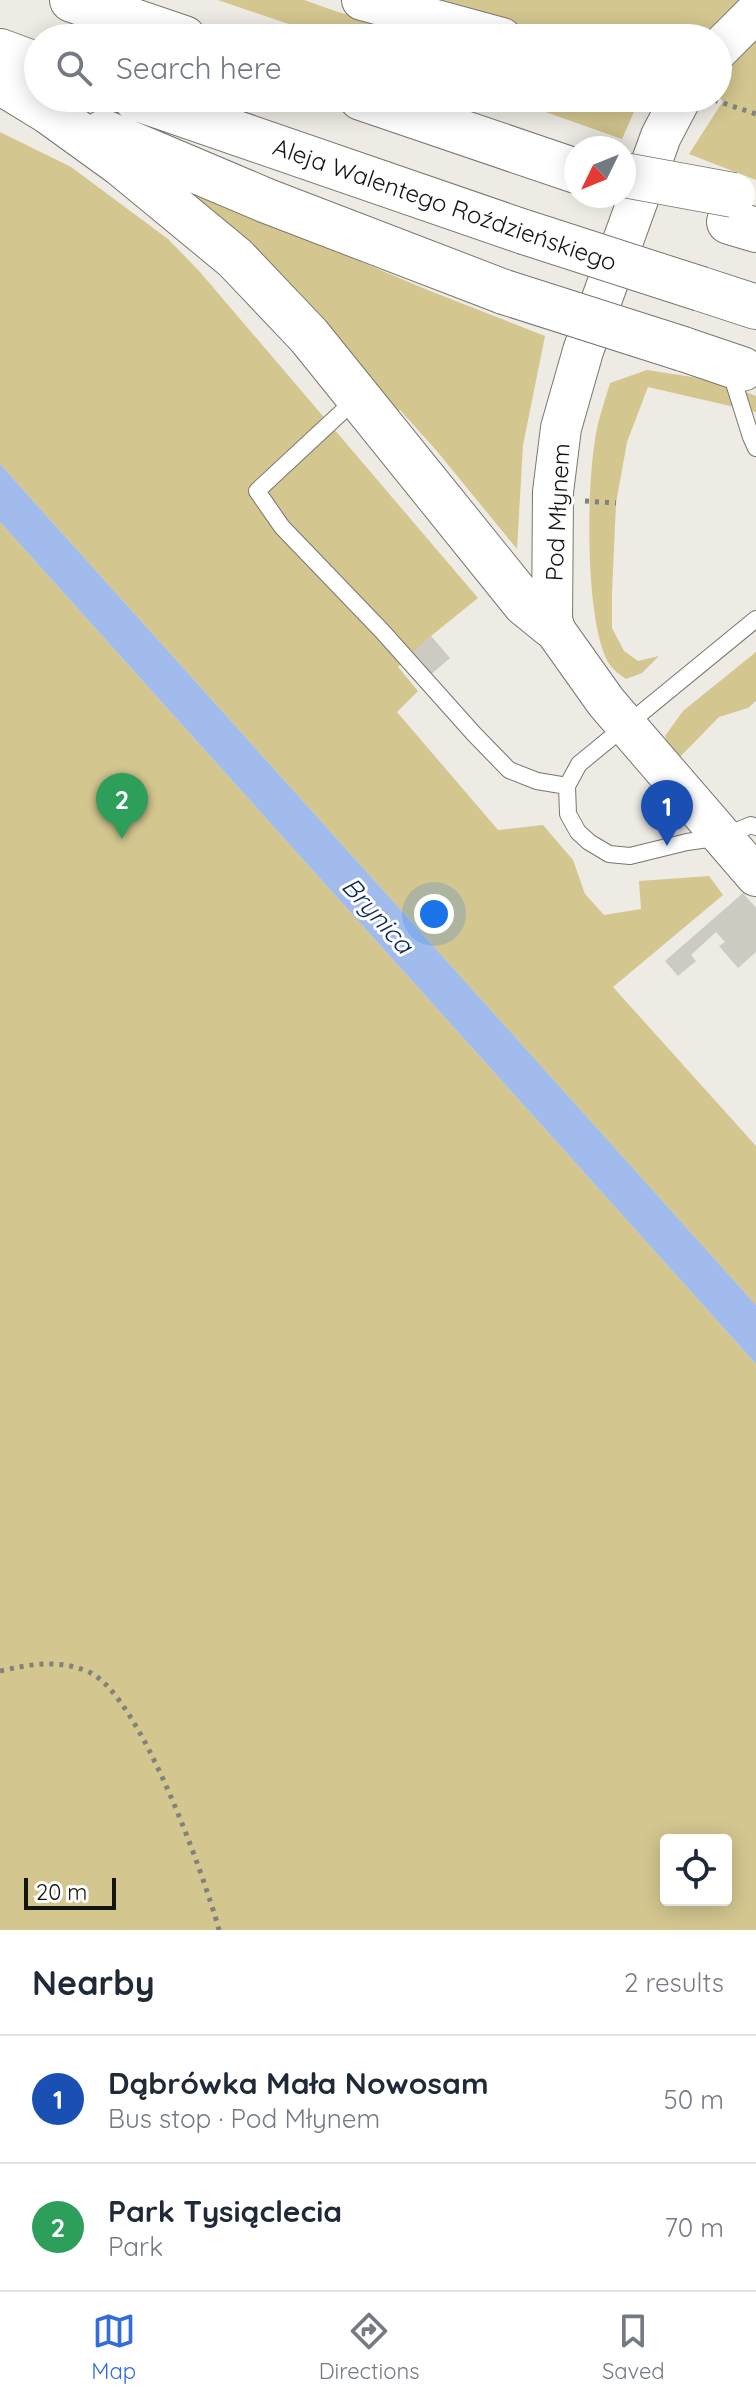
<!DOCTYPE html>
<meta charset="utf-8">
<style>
:root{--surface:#fff;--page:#f2f2f3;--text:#1f2937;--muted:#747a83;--line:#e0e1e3;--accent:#336ddb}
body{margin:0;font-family:Quicksand,sans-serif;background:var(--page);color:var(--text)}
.controls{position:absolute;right:24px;bottom:24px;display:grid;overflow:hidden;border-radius:8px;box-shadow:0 4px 20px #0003}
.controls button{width:72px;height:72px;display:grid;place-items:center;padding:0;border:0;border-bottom:2px solid var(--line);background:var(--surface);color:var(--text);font:40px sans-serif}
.compass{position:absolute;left:564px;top:136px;width:72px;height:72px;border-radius:50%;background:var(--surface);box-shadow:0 4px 20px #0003;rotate:227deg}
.scale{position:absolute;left:24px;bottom:20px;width:92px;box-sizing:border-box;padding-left:8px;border:4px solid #141411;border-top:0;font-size:22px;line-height:28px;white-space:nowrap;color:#141411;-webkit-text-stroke:6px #fff;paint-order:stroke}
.you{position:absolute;left:434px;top:914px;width:28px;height:28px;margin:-20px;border:6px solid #fff;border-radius:50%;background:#1a73e8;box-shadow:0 0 0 12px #1a73e833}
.badge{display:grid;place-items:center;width:52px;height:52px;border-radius:50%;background:var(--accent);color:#fff;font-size:26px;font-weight:700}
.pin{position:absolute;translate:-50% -66px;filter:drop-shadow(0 2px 4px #0008)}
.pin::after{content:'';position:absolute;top:42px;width:28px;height:24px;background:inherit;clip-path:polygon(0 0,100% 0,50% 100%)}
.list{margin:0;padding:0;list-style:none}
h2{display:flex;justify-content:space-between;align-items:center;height:104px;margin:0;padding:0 32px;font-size:34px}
h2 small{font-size:26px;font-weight:400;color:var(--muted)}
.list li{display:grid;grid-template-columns:52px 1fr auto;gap:24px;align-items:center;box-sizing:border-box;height:128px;padding:0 32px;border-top:2px solid var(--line)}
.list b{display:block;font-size:30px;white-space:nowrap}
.list p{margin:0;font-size:26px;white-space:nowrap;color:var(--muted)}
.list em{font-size:26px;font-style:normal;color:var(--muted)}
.icon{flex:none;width:44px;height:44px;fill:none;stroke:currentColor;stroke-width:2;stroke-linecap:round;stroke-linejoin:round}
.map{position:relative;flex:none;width:756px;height:1930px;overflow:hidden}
.search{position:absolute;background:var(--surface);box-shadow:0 4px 20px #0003;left:24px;right:24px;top:24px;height:88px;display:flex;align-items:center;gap:20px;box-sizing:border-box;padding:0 28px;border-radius:44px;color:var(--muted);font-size:30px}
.sheet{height:360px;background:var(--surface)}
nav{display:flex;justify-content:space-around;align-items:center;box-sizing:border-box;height:112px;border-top:2px solid var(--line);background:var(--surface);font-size:22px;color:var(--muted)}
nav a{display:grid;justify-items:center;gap:4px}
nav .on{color:var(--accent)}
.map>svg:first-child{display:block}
.green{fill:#d3c68f;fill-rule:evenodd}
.water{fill:#a1bcec}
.building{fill:#cccac1}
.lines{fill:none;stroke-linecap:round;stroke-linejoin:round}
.service-casing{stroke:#78766f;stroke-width:18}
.tertiary-casing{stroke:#78766f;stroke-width:42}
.motorway-casing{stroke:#78766f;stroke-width:46}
.path{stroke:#82817c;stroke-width:5;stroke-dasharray:4 6;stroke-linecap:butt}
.service{stroke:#fff;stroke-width:16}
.tertiary{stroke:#fff;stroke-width:40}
.motorway{stroke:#fff;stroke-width:44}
.motorway-bridge-casing{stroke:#78766f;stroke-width:46;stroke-linecap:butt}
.motorway-bridge{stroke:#fff;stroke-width:44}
.labels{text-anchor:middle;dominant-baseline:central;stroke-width:6;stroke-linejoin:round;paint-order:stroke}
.street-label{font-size:24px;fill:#141411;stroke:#fff}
.water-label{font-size:26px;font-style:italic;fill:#0a265d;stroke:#fff}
</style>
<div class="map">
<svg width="756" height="1930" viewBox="0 0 756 1930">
<rect width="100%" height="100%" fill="#edebe3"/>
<path class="green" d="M218,0h86l34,12 97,26h-105z
M420,0h322l-42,38h-138z
M756,32v148l-67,-26 34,-53 -5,-4v-19z
M506,98h126l5,7 -15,34z
M0,132l71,35 97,72 32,33 278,326 -47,38 -33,31 20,24 -21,21 101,118 45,-5 30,35 12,34 19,21 37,-6 -2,-28 70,-5 14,19 -110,92 143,159v159l-756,-841z
M182,186l248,105 115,45 -22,109 -6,104 -81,-99 -36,-40 -7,5z
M647,370l71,11 38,15v16l-108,-25 -21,55 -11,61 -4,90v35l12,23 14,10 21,-5 -17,17 -16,6c-7,-5 -14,-10 -18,-17 -24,-44 -22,-188 -10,-238 3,-13 8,-27 12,-41z
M0,522l756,842v566h-756zM666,1840h60v60h-60z
M756,652v49l-8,7 -29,9 -44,45 -10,-26 18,-25z"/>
<path class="water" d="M0,464l756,841v59l-756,-842z"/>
<path class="building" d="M431,636l19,22 -21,18 -19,-22z
M743,893l13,15v44l-18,16 -19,-22 6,-4 -9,-10 -25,23 5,6 -18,15 -13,-15z"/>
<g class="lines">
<g class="service-casing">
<path id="service" d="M741,371l-7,12 17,54 5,11
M358,397l-101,94 25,36 100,104 92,103 35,36 28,11 30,5
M756,619l-177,145 -12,22 1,28 10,18 11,10 20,12 21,2 57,-14 35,-5 29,-12 5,2"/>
</g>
<g class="tertiary-casing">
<path id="tertiary" d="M362,0l140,38
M718,50l38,-38
M681,98l-20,38 -78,215 -22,77 -8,64 -1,134 54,76 150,174"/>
</g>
<g class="motorway-casing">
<path id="motorway" d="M72,0l112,38
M0,51l38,14
M0,82l49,30 72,52 114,94 74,78 216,268 27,22
M135,98l389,134
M361,98l215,73
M104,132l163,69 237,91
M729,222l27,8
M701,289l55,18
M683,349l59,20"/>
</g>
<path class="path" d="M714,100l42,14
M585,501l31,2
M0,1671c31,-7 59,-12 89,1 51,23 115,203 130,258"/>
<use href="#service" class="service"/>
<use href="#tertiary" class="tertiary"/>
<use href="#motorway" class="motorway"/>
<g class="motorway-bridge-casing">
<path id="motorway-bridge" d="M624,175l109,20
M524,232l177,57
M504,292l179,57"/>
</g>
<use href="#motorway-bridge" class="motorway-bridge"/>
</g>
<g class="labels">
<g class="street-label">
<text transform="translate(445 204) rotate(19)">Aleja Walentego Roździeńskiego</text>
<text transform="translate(557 512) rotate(-87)">Pod Młynem</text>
</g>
<g class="water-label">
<text transform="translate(378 915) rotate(48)">Brynica</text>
</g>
</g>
</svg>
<div class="controls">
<button><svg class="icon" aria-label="locate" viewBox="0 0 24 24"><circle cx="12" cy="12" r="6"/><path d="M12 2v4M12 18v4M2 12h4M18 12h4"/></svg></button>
</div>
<svg class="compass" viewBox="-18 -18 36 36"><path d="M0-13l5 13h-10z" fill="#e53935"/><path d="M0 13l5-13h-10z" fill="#747a83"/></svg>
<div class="scale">20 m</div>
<div class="you"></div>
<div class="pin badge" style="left:667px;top:846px;background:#1a4fb4">1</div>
<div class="pin badge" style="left:122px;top:839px;background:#2e9e5b">2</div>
<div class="search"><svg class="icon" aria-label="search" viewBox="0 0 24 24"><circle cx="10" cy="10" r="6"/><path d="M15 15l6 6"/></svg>Search here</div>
</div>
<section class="sheet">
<h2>Nearby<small>2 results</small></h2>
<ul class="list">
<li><span class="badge" style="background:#1a4fb4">1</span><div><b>Dąbrówka Mała Nowosam</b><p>Bus stop · Pod Młynem</p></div><em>50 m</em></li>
<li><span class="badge" style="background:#2e9e5b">2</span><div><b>Park Tysiąclecia</b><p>Park</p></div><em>70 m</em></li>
</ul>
</section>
<nav>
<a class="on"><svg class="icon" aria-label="map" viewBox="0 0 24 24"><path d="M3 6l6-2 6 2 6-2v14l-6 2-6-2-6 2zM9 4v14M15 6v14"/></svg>Map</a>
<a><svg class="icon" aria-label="directions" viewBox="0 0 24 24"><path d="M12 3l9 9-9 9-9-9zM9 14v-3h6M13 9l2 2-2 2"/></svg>Directions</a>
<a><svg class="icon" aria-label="saved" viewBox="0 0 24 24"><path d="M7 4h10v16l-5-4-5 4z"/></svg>Saved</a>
</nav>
